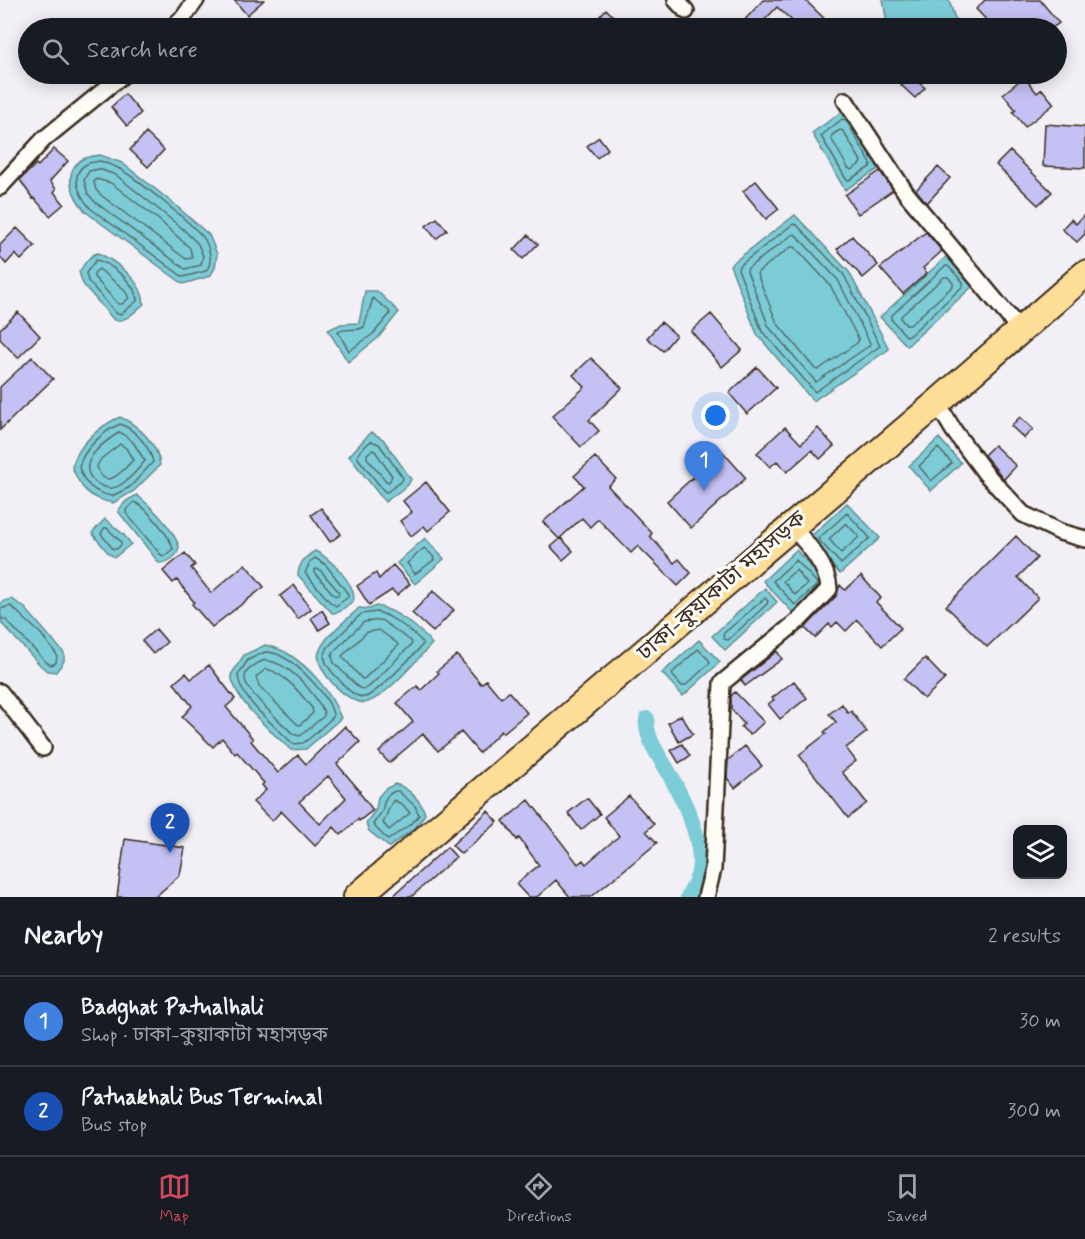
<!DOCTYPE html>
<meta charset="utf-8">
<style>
:root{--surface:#171b24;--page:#242831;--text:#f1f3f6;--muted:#9ea1a6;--line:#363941;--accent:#d1495b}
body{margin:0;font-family:Mynerve,"Noto Sans Bengali",sans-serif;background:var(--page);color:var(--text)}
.controls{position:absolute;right:18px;bottom:18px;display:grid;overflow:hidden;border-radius:12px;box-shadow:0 3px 15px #0003}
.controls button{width:54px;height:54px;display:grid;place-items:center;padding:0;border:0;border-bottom:2px solid var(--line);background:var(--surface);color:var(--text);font:30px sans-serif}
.you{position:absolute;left:716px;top:416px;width:21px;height:21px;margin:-15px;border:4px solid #fff;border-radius:50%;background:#1a73e8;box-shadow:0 0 0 9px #1a73e833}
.badge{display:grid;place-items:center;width:39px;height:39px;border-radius:50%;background:var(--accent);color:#fff;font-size:20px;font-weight:700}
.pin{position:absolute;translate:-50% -50px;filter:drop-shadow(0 2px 3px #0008)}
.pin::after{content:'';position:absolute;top:32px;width:21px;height:18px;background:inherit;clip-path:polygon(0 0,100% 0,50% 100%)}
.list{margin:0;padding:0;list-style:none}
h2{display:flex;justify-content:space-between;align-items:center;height:78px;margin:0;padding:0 24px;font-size:26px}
h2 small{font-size:20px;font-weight:400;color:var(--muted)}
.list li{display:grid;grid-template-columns:39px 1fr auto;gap:18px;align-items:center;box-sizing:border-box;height:90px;padding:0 24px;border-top:2px solid var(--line)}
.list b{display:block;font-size:22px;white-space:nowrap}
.list p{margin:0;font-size:20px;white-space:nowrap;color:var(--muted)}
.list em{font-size:20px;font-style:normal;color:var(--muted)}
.icon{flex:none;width:33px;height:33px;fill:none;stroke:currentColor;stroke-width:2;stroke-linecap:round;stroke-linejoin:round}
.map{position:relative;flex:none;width:1085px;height:897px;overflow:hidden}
.search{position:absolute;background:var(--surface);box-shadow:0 3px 15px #0003;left:18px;right:18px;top:18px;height:66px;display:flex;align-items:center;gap:15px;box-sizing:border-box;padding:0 21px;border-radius:33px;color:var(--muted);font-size:22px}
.sheet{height:258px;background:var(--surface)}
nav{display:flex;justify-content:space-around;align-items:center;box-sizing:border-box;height:84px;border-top:2px solid var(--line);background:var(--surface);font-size:16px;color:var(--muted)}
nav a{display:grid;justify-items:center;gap:3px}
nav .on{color:var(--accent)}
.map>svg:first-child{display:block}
.water{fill:#7cccd7;stroke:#628b8d;stroke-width:1.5}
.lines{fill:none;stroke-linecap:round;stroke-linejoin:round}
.shore{stroke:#556b68;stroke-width:1.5}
.canal{stroke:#7cccd7;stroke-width:16}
.building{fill:#c4c1f4;stroke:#3b2a1e;stroke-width:1.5;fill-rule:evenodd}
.minor-casing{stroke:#3b2a1e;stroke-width:20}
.primary-casing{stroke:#3b2a1e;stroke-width:30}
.minor{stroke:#fdfcf7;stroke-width:15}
.primary{stroke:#fedd96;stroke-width:26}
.labels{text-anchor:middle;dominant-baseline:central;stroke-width:6;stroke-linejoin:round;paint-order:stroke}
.street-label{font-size:22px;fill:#3b2a1e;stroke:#fdfcf7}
</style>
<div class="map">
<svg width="1085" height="897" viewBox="0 0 1085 897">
<rect width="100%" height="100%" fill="#f2f0f6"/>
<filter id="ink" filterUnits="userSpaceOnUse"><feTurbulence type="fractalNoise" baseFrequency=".0167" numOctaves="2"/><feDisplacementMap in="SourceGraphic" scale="12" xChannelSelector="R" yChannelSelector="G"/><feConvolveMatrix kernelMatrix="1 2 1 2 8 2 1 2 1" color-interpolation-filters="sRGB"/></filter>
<g filter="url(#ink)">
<path class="water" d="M883,0h66l9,28h-70z
M846,109l34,59 -35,22 -33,-57z
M100,155l22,8 51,40 36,32 8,19 -2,14 -5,8 -27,8 -97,-72c-12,-14 -25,-38 -5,-52 5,-3 13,-4 19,-5z
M795,215l54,57 40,77 -76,52 -56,-67 -27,-69z
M98,253c19,9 45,28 46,51 -8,6 -18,19 -30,16l-31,-36 -4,-12c5,-7 10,-17 19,-19z
M947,256l27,29 -67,61 -27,-29z
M365,291h12l22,21 -21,26 -30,24 -20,-32 13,-6 18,-1z
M120,417c18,8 38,27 40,48l-26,26 -21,12c-24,-5 -32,-13 -41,-36 6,-22 27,-41 48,-50z
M371,432l12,7 28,40 -3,6 -23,17 -36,-46z
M939,438l22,25 -30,28 -22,-25z
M137,495c17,14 34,31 42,51 0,10 -11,17 -20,17l-41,-52 8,-10z
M847,503l33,35 -40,36 -32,-35z
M105,519l19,16 7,9 -16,13 -6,-3 -17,-21z
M425,538l19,21 -29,25 -18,-21z
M796,550l32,35 -33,30 -32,-34z
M315,551c13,5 44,36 38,50l-14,11 -7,1 -34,-38c1,-12 7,-18 17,-24z
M765,588l12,14 -52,48 -13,-14z
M12,599l13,9 39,45v8l-8,11 -8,-1 -7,-5 -39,-42 -2,-19 4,-4z
M376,606c19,3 45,23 56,38 -15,15 -45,52 -64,58 -17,6 -55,-33 -49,-50 6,-17 27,-31 40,-44l11,1z
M699,640l21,22 -37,34 -21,-23z
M265,645c7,2 16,4 22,8 24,15 44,39 54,65l-35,31 -15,1c-21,-20 -55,-47 -60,-75l13,-20z
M395,784c13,3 27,18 30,30l-9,13 -27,20 -20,-16 -3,-8 10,-14 2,-12 7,-8z"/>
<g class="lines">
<path class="shore" d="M842,119l4,1 25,44 -1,3 -21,13 -3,-1 -25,-43z
M840,130l3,1 18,30 -1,3 -8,6 -4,-2 -17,-30 1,-3z
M100,161c6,2 12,4 18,7 14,7 79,59 87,72 5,10 8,22 1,31l-23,6 -93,-69c-9,-11 -22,-33 -5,-43 4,-3 11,-3 15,-4z
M99,169l17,6 67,54 15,15 5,12 -2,9 -16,4 -90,-67 -7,-8 -4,-14 5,-9z
M96,179l15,4 48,37 31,28 2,10 -6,1 -84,-63 -6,-6 -2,-8z
M793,224l4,1 47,50 36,71 -65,46 -53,-61 -24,-62 1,-3z
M795,234l43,46 32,63 -1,3 -53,36 -47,-55 -22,-56 1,-3 44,-33z
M791,247h4l35,38 29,55 -2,3 -39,27 -3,-1 -38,-46 -20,-49 2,-3z
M96,260c16,3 41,25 41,41l-16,13h-4l-29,-33 -2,-8z
M945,266h3l15,16v4l-53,49 -4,1 -15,-17v-3z
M99,269l25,20 5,9 -7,6h-4l-24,-27v-4z
M944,277h4l5,6v3l-43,39h-4l-5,-6v-3z
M373,298l16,13 1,3 -17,20 -24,17 -11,-19c8,-5 18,0 26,-5z
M120,424c15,5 30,23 33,38l-23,25 -18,9c-18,-3 -28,-12 -33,-29 4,-18 25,-36 41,-43z
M120,432l13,10 12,19c-8,9 -20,25 -33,27 -5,1 -13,-3 -17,-6 -21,-19 9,-40 25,-50z
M371,441l8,3 24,34 -1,3 -15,11 -3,-1 -27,-34 3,-6z
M120,444l6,4 7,12c-10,11 -29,33 -36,6l4,-7z
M938,448l14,15 -21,18 -12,-15z
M372,450l3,1 17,25 -3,6 -3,-1 -19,-23v-4z
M134,502c13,5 36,34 39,47l-9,7 -3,-1 -35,-42v-3z
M847,513l23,25 -29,26 -23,-25z
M846,523l13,14 -18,16 -12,-14z
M104,528h3l14,14v3l-4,4h-4l-12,-15z
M424,548l9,8 1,4 -19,14 -8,-11z
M315,558l11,7 22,29v3l-12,9 -6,-4 -25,-29 5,-11z
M796,560l22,24 -23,21 -22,-24z
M315,569l5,1 19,22 -1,4 -4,-1 -19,-22z
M796,570l11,14 -12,11 -12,-14z
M765,598l3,3 -1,3 -39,36 -4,-1 -1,-5z
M0,609l11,-3 30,28 16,21 -1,8 -5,2 -6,-4 -39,-41 -6,-2
M377,612c11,2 41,22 46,32 -7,9 -48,51 -58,53 -9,1 -18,-8 -23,-14 -8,-9 -16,-16 -18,-27l4,-9 33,-33z
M381,620l30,21 1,3 -42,42 -6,3 -5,-1 -25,-25 -2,-7 2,-5 30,-29z
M379,630l18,13 1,3 -33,32 -3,1 -20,-23 25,-24z
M698,649l11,11 1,3 -24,22 -4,1 -9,-10 -1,-3z
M265,652c5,0 13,2 18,5 16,8 50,42 50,60l-23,21 -7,5 -10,1 -5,-5c-16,-16 -49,-41 -50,-64l10,-15z
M265,660c25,3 48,31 59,52v4l-24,20 -7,-2c-11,-11 -46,-41 -48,-55 -1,-10 13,-16 20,-19z
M266,669c19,4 35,25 46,39l1,5 -13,12 -3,-1 -38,-38 -3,-9z
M395,791h3l17,15 4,9 -7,8 -24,17 -13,-13 -2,-3c3,-4 7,-9 9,-13 3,-10 2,-15 13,-20z
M394,800l9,5 7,8 -21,17 -6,-7c4,-7 6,-19 11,-23z"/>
<path class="canal" d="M647,719c-2,16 9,33 18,47 15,27 40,73 34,105 -1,9 -7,18 -11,26"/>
</g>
<path class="building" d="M234,0h30l-17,15z
M763,0h42l29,28h-34l-23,-21 -20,21h-9l-6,-5z
M985,0h55l19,23 -7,5h-58l-18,-19z
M606,9l19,19h-25l-6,-5z
M910,74l15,14 -10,10 -14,-13z
M1024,77l13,16 5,-4 12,15 -29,23 -12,-15 3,-2 -13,-16z
M125,94l16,19 -14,13 -16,-19z
M1045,124l40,3v41l-42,-2z
M146,133l18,17 -16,17 -18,-17z
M599,137l9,12 -11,9 -10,-12z
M54,149l14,12 -18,20 6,8 -2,3 10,12 -14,12 -16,-18 -1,1 -13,-19 16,-16 2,2z
M1010,151l42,41 -14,13 -42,-40z
M938,167l12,11 -23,25 -11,-13z
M880,171l13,19 -35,24 -13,-19z
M756,181l23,28 -13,10 -23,-28z
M1085,214v20l-8,8 -15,-13 9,-10 5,5z
M437,218l10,12 -11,9 -10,-13z
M17,228l18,18 -14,14 -6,-6 -9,10 -6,-7v-12z
M926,232l16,19 -19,17 4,5 -24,21 -23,-26z
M528,235l10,9 -15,15 -9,-9z
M852,236l26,29 -15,13 -26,-29z
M18,312l22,24 -22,22 -18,-19v-10z
M711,314l31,36 -20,17 -31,-36z
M661,322l15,13 -13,16 -16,-13z
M32,357l21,22 -53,51v-43z
M591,358l31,30 -33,32 10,11 -18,16 -29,-31 33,-29 -12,-12z
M757,367l19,21 -29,26 -18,-21z
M1020,417l13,12 -9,9 -13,-12z
M785,427l16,17 17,-16 16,18 -14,13 -8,-9 -25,22 -10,-11 -7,6 -13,-14z
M994,445l22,21 -12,13 -20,-24z
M722,451l24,27 -55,50 -24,-27z
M595,457l21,22 -8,7 44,47 -2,3 24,27 5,-4 12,14 -13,13 -40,-40 -7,7 -33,-34 -8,8 -8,-9 -23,21 -16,-17 41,-36 -10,-10z
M426,482l24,30 -22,19 -4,-5 -13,10 -11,-15 12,-9 -9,-11z
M321,508l20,26 -11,8 -19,-27z
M1016,536l21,22 -19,19 20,21 -51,49 -41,-41z
M561,538l12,13 -10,9 -12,-13z
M185,553l10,12 -4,3 20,25 34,-29 19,23 -52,40 -20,-23 2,-2 -17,-22 -4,3 -10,-12z
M393,565l17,19 -13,11 -5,-5 -23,15 -12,-19 19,-13 3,6z
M861,576l20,22 -5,4 25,26 -19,18 -25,-26 -11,11 -9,-9 -5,5 -3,-3 -14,14 -10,-10 31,-32 4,-11 5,5z
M294,585l17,24 -13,10 -18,-23z
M433,591l21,19 -21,22 -21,-19z
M322,610l8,13 -11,7 -8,-12z
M156,629l11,13 -14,12 -11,-13z
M777,651l5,8 -37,27 -4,-6z
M457,655l24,29 5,-4 15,18 8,-6 18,21 -24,20 -2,-2 -22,22 -18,-21 -23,19 -15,-17 -34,29 -10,-11 34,-30 -16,-19 20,-17 4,4 18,-17 -2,-2z
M925,658l20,21 -21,20 -20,-20z
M209,665l26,34 -9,8 27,32 -2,2 27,32 20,-18 8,9 39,-38 15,16 -23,22 23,27 -1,1 14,18 -14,11 -1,-2 -17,16 -7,-8 -19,19 -34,-35 -9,10 -19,-19 13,-12 -4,-5 2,-2 -27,-31 -2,2 -13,-16 -9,9 -31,-30 10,-11 -18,-23 12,-10 5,6zM328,776l18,22 -26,26 -21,-22z
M794,681l13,17 -27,21 -12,-15 6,-4 -2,-2z
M735,692l29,30 -14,13 -9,-8 3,-3 -13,-15v-13z
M842,704l6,9 3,-2 16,21 -21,16 10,13 -14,11 25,31 -19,15 -49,-63 27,-21 -2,-2 12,-10 -7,-8z
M681,715l12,19 -14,8 -11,-19z
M682,744l8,12 -11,7 -8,-13z
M745,746l17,20 -27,22 -8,-10 1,-18z
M629,796l25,28 -8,7 11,12 -66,54h-21l-14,-17 -19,17h-9l-12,-13 23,-19 -20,-27 -2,2 -14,-19 26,-21 49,64 5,-4 3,4 33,-28 -15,-19z
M587,798l13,16 -19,16 -13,-17z
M488,811l10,11 -37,32 -9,-9z
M125,839l60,9 -5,27 -25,22h-38z
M447,847l9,10 -45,40h-19z"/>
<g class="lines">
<g class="minor-casing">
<path id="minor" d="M676,0l10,11
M172,28l11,-10 13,-18
M845,100l61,93 114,137
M0,187l44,-48 80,-65
M937,403l17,28 32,43 37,40 37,18 25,7
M0,692l43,56
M706,897l7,-28 9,-186 77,-63 30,-31c-1,-23 -23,-47 -38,-63"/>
</g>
<g class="primary-casing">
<path id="primary" d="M357,897l580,-494 148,-129"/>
</g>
<use href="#minor" class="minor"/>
<use href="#primary" class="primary"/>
</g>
</g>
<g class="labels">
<g class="street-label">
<text transform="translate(722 586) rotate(-41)">ঢাকা-কুয়াকাটা মহাসড়ক</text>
</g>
</g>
</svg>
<div class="controls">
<button><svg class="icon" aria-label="layers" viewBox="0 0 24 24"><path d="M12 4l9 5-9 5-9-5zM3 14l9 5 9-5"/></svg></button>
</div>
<div class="you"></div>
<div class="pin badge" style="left:704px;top:491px;background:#3f7fe0">1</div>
<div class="pin badge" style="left:170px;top:853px;background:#1a4fb4">2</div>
<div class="search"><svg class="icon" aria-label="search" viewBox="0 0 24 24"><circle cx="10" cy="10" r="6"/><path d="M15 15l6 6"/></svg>Search here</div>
</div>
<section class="sheet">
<h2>Nearby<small>2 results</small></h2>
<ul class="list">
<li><span class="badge" style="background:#3f7fe0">1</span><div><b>Badghat Patualhali</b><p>Shop · ঢাকা-কুয়াকাটা মহাসড়ক</p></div><em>30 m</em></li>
<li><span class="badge" style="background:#1a4fb4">2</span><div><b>Patuakhali Bus Terminal</b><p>Bus stop</p></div><em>300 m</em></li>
</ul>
</section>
<nav>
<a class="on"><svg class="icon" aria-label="map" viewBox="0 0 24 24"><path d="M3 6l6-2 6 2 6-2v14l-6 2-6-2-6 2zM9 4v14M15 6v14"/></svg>Map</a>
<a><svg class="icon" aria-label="directions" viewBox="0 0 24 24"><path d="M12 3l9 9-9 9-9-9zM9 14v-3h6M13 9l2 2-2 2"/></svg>Directions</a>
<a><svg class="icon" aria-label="saved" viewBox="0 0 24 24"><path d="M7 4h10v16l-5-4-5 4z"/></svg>Saved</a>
</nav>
